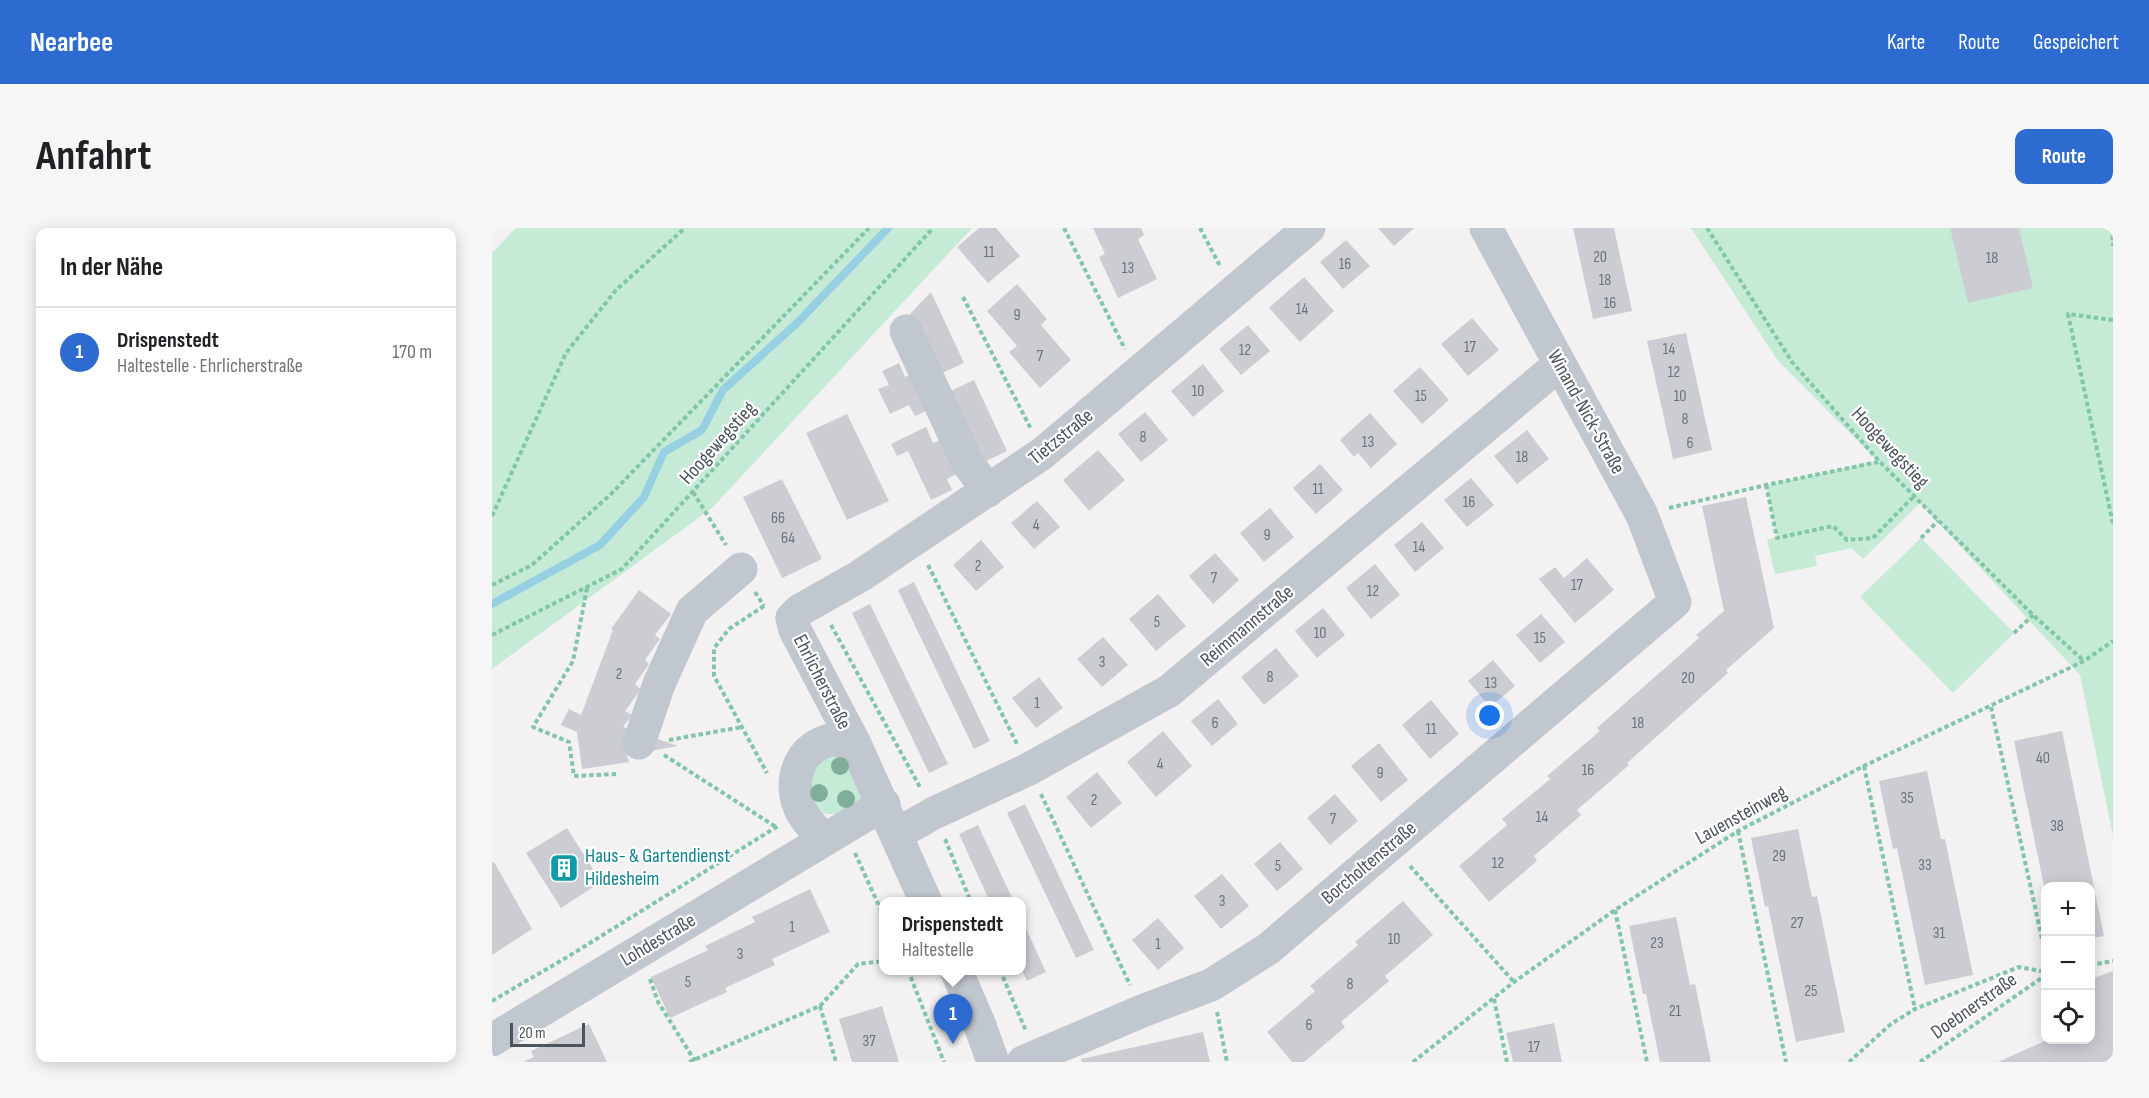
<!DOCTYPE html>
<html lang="de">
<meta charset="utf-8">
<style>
:root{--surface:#fff;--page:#f6f6f6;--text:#202124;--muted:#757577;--line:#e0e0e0;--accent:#2d6bd1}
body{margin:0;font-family:"Sofia Sans Condensed",sans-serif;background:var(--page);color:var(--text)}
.controls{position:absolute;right:18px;bottom:18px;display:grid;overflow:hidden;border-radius:12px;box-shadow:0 3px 15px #0003}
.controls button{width:54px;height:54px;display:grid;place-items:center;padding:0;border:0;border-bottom:2px solid var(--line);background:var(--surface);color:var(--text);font:30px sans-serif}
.scale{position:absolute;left:18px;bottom:15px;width:75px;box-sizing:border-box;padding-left:6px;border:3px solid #4b535c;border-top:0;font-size:16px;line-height:21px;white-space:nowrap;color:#4b535c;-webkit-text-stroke:4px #fff;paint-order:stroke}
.you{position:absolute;left:998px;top:488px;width:21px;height:21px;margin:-15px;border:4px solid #fff;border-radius:50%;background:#1a73e8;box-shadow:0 0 0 9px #1a73e833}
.badge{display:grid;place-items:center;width:39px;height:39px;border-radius:50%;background:var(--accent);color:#fff;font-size:20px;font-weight:700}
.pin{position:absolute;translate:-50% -50px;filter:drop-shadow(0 2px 3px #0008)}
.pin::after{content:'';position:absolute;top:32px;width:21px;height:18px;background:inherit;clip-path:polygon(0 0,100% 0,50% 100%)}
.popup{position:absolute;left:387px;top:669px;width:147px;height:78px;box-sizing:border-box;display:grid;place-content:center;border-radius:12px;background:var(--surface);filter:drop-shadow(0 2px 4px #0005);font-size:20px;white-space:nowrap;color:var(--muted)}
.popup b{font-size:22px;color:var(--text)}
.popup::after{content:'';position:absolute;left:50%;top:100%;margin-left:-12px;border:12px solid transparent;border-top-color:var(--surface)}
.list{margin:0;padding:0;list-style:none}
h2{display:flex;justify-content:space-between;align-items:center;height:78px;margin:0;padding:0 24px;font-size:26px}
h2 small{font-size:20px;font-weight:400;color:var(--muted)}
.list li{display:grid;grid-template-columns:39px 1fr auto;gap:18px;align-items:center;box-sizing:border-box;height:90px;padding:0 24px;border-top:2px solid var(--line)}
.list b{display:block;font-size:22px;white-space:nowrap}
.list p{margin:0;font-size:20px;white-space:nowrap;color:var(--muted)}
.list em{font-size:20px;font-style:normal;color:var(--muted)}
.icon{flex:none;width:33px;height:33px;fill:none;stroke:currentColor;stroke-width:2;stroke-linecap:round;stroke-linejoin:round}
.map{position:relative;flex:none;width:1621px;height:834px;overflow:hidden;border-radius:12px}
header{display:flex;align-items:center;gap:36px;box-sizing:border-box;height:84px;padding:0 30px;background:var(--accent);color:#fff}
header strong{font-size:28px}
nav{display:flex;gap:33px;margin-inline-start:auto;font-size:21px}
.intro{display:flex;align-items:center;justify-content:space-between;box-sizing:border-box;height:144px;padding:0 36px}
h1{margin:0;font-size:42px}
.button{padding:15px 27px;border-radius:12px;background:var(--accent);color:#fff;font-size:21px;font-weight:700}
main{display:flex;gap:36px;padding:0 36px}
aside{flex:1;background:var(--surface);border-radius:12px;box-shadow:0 3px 15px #0003}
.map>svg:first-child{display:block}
.green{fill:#c5ebd6}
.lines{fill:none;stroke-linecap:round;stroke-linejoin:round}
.stream{stroke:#97cfe3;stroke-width:8}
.building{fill:#cbcdd3}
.path{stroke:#80c6a7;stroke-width:4;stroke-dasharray:4.5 3;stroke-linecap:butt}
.minor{stroke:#c1c7ce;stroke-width:33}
.tree{fill:#80ae99}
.labels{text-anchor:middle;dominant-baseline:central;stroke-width:4.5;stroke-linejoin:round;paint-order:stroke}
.number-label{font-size:16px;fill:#6b727a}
.street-label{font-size:20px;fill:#4b535c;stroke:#fff}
.culture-label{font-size:20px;fill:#0d838f;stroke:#fff;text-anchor:start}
</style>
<header>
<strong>Nearbee</strong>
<nav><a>Karte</a><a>Route</a><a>Gespeichert</a></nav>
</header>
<div class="intro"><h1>Anfahrt</h1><a class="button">Route</a></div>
<main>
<aside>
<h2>In der Nähe<small></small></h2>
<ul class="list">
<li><span class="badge">1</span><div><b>Drispenstedt</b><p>Haltestelle · Ehrlicherstraße</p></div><em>170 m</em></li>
</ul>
</aside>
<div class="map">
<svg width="1621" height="834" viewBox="0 0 1621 834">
<rect width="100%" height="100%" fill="#f3f1f1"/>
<path class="green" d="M24,0h456l-260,280 -220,161v-416z
M1199,0h422v608l-33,-161 -160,-172 -57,56 -11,-11 -37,8 2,10 -42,8 -8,-34 10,-3 -11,-52 112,-24 -100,-100z
M1429,310l93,95 -61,60 -93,-96z
M332,526l24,3 14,33 -1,9 -23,15h-13c-25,-24 -15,-34 -1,-60z"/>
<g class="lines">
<path class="stream" d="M0,376l108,-59 44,-48 20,-45 38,-22 21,-40 74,-67 91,-95"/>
</g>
<path class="building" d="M487,0h17l24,28 -32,27 -31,-36z
M601,0h48l3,7 -6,4 19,40 -39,19 -19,-41 6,-3z
M886,0h36l-20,18z
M1081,0h41l18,83 -39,8z
M1458,0h69l14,60 -65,15z
M854,12l24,26 -27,23 -23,-27z
M812,49l30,34 -34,31 -31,-34z
M525,56l30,35 -6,6 30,35 -31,28 -31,-36 8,-6 -30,-35z
M439,64l33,71 -26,12 -29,-60z
M980,90l27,32 -31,26 -27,-32z
M756,97l22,26 -29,24 -22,-26z
M1194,105l26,117 -39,9 -26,-118z
M407,135l6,14 14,-6 17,35 -21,10 -6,-11 -19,9 -12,-25 11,-4 -7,-14z
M711,136l21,27 -31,26 -22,-26z
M928,139l29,33 -27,24 -29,-33z
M482,152l33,71 -25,12 -33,-71z
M653,184l23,28 -27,22 -23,-28z
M878,185l27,31 -26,24 -13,-15 -4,4 -14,-17z
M355,186l42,87 -42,19 -41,-87z
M434,199l7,16 15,-6 16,33 -17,9 5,11 -21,10 -23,-49 -11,5 -6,-12z
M1035,202l22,29 -32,25 -23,-28z
M606,222l27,30 -36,31 -26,-31z
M828,236l23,26 -27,24 -23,-26z
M979,250l23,27 -27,22 -23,-27z
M290,251l40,80 -40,19 -39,-81z
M1254,269l28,131 -48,42 2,3 -101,90 2,2 -52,45 4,5 -47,41 3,5 -48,41 -30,-36 48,-41 -5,-6 48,-40 -3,-3 53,-45 -3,-3 102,-90 -3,-3 28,-24 -22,-105z
M545,273l23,26 -26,22 -23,-26z
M778,280l24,29 -30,25 -24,-29z
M930,294l22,26 -29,24 -21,-27z
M489,312l23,27 -28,24 -23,-26z
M723,325l24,27 -26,24 -24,-28z
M1095,330l27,32 -39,33 -36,-44 16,-12 9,11z
M883,336l25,31 -29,24 -25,-31z
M422,354l76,159 -16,8 -76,-159z
M147,362l32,24 -16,21 5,4 -15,21 4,4 -14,20 6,5 -16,22 7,4 -9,12 55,19 -51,9 2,7 -47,7 -5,-37 -16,-7 8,-16 12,6 32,-85 -2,-1z
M666,366l28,32 -30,25 -27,-32z
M378,376l78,160 -19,9 -77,-160z
M831,380l22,27 -28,23 -22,-27z
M1049,386l24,28 -25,21 -24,-28z
M611,409l25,28 -26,22 -25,-28z
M784,420l23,28 -35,29 -23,-28z
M1001,432l22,26 -25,21 -22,-26z
M547,449l24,31 -27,20 -24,-30z
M726,471l20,25 -26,22 -21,-25z
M939,472l28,34 -29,25 -28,-34z
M671,503l29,35 -36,31 -29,-35z
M1570,503l42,205 -13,2v-52h-47l-30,-145z
M887,515l29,37 -27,22 -30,-36z
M1435,543l14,68h4l28,136 -48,10 -28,-137 -4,1 -14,-68z
M605,544l25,31 -31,25 -25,-31z
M843,566l23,27 -28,24 -23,-27z
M533,576l69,146 -18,8 -69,-145z
M486,597l36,77h-24l-31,-68z
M75,600l34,54 -40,26 -35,-55z
M1306,601l14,68 5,-1 28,136 -49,10 -28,-136 -3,1 -14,-69z
M788,614l23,27 -26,22 -23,-27z
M2,634l38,67 -40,26v-92z
M730,646l27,32 -28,23 -27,-33z
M318,661l20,43 -58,27 3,6 -50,23 2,4 -57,26 -19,-41 57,-27 -3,-4 50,-24 -3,-5z
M911,673l30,34 -48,41 4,5 -48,41 4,5 -41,35h-12l-25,-30 48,-41 -5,-5 48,-41 -3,-3z
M1184,689l14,68 5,-1 16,78h-51l-14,-68h-3l-14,-68z
M666,690l26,30 -26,22 -26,-30z
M530,692l24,52 -19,9 -5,-11z
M1621,743v91h-115l49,-22h44v-61z
M390,778l17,56h-47l-13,-43z
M1062,795l8,39h-49l-7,-29z
M97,796l18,38h-84l11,-5 -3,-6z
M711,804l7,30h-128l-1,-3z"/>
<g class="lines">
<path class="path" d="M572,0l61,121
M708,0l21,40
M1215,0l85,134 87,99 154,154 51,46
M1620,0l1,18
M471,69l68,132
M1621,92l-45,-6 45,210
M1274,257l11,53 56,-12 14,14 26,-2 41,-42
M201,264l33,53
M1177,280l97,-23 112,-23
M0,288l74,-163 50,-63 69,-62
M1429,310l17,-17
M436,337l89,179
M0,357l40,-20 79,-71 258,-266
M95,360l-14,73 -40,66 36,15 5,34 43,-2
M263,364l9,14
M272,378l-35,23 -15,19v28l53,97
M339,397l90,164
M1522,405l19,-18
M0,407l130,-66 311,-341
M1499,479l55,250
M177,512l73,-13
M172,527l112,72
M1372,538l51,243
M549,566l89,191
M1246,603l48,231
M453,611l26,63
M363,625l29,64
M918,638l104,116
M1123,682l32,152
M1598,737l23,-4
M416,742l36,92
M508,742l26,61
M158,751l8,23 37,59
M1002,771l13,63
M0,773l77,-45 209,-130
M328,778l16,56
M725,784l10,50
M197,834l131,-56 38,-42 26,-3
M921,834l101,-80 101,-72 123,-79 126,-65 220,-105 29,-20
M1357,834l42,-38 24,-15 104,-42 27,5
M1428,834l126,-87"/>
<path class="minor" d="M414,103l61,131 21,29
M147,515l20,-59 33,-73 49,-42
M405,606l37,-21 95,-44 140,-78 391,-327
M332,612c-8,-10 -21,-22 -25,-34 -10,-27 0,-56 28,-65 8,-3 20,2 28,3
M434,674l-71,-158 -60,-114 -3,-12 8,-8 60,-34 183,-123 266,-225
M464,742l23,53 14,39
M0,812l392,-236
M531,834l119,-51 69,-26 57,-36 407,-347 -33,-87 -156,-287"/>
</g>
<g class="tree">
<circle cx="348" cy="538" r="9"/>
<circle cx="327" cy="565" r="9"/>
<circle cx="354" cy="571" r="9"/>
</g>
<defs>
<g id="building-square" transform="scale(1.5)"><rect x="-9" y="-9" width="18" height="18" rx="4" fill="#0f9aa8" stroke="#fff"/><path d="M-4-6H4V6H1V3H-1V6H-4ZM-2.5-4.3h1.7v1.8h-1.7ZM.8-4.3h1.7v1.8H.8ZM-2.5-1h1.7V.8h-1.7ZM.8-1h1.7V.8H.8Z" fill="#fff"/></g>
</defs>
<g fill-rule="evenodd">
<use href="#building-square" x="72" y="640"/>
</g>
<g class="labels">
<g class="number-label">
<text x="497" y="24">11</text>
<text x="1108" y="29">20</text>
<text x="1500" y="30">18</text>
<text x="853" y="36">16</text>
<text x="636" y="40">13</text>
<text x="1113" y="52">18</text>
<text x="1118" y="75">16</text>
<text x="810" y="81">14</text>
<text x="525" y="87">9</text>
<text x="978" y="119">17</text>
<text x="1177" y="121">14</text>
<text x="753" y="122">12</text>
<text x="548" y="128">7</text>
<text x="1182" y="144">12</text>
<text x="706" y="163">10</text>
<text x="929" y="168">15</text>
<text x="1188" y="168">10</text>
<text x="1193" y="191">8</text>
<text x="651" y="209">8</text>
<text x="876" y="214">13</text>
<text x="1198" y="215">6</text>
<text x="1030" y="229">18</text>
<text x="826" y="261">11</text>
<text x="977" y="274">16</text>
<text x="286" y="290">66</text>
<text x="544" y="297">4</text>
<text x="775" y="307">9</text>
<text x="296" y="310">64</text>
<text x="927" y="319">14</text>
<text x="486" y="338">2</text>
<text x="722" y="350">7</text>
<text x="1085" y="357">17</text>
<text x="881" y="363">12</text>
<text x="665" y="394">5</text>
<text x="828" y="405">10</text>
<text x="1048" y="410">15</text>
<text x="610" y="434">3</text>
<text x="127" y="446">2</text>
<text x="778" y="449">8</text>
<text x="1196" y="450">20</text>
<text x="999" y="455">13</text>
<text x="545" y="475">1</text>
<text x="723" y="495">6</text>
<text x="1146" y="495">18</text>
<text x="939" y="501">11</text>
<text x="1551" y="530">40</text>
<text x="668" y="536">4</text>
<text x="1096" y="542">16</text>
<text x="888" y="545">9</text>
<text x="1415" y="570">35</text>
<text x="602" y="572">2</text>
<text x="1050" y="589">14</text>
<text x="841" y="591">7</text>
<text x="1565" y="598">38</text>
<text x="1287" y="628">29</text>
<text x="1006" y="635">12</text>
<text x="1433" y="637">33</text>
<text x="786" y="638">5</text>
<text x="730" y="673">3</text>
<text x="1305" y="695">27</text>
<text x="300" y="699">1</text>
<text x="1447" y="705">31</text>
<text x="902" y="711">10</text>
<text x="1165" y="715">23</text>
<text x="666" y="716">1</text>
<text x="248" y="726">3</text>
<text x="196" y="754">5</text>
<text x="858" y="756">8</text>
<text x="1319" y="763">25</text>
<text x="1183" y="783">21</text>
<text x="817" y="797">6</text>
<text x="377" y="813">37</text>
<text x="1042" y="819">17</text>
</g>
<g class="street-label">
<text transform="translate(1094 184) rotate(61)">Winand-Nick-Straße</text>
<text transform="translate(569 209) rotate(-39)">Tietzstraße</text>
<text transform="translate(226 215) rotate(-48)">Hoogewegstieg</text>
<text transform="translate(1398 220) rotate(47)">Hoogewegstieg</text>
<text transform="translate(755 398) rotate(-40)">Reimmannstraße</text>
<text transform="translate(330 454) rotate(63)">Ehrlicherstraße</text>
<text transform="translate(1249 587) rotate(-29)">Lauensteinweg</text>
<text transform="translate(877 635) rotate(-40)">Borcholtenstraße</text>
<text transform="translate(166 712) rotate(-31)">Lohdestraße</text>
<text transform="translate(1482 778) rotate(-35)">Doebnerstraße</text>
</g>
<g class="culture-label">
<text x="93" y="628">Haus- &amp; Gartendienst<tspan x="93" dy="23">Hildesheim</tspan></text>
</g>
</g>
</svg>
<div class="controls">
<button>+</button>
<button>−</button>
<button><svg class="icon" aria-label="locate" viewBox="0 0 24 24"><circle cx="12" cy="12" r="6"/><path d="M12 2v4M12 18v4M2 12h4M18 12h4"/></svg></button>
</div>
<div class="scale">20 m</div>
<div class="you"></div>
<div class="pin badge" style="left:461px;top:816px">1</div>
<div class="popup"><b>Drispenstedt</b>Haltestelle</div>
</div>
</main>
